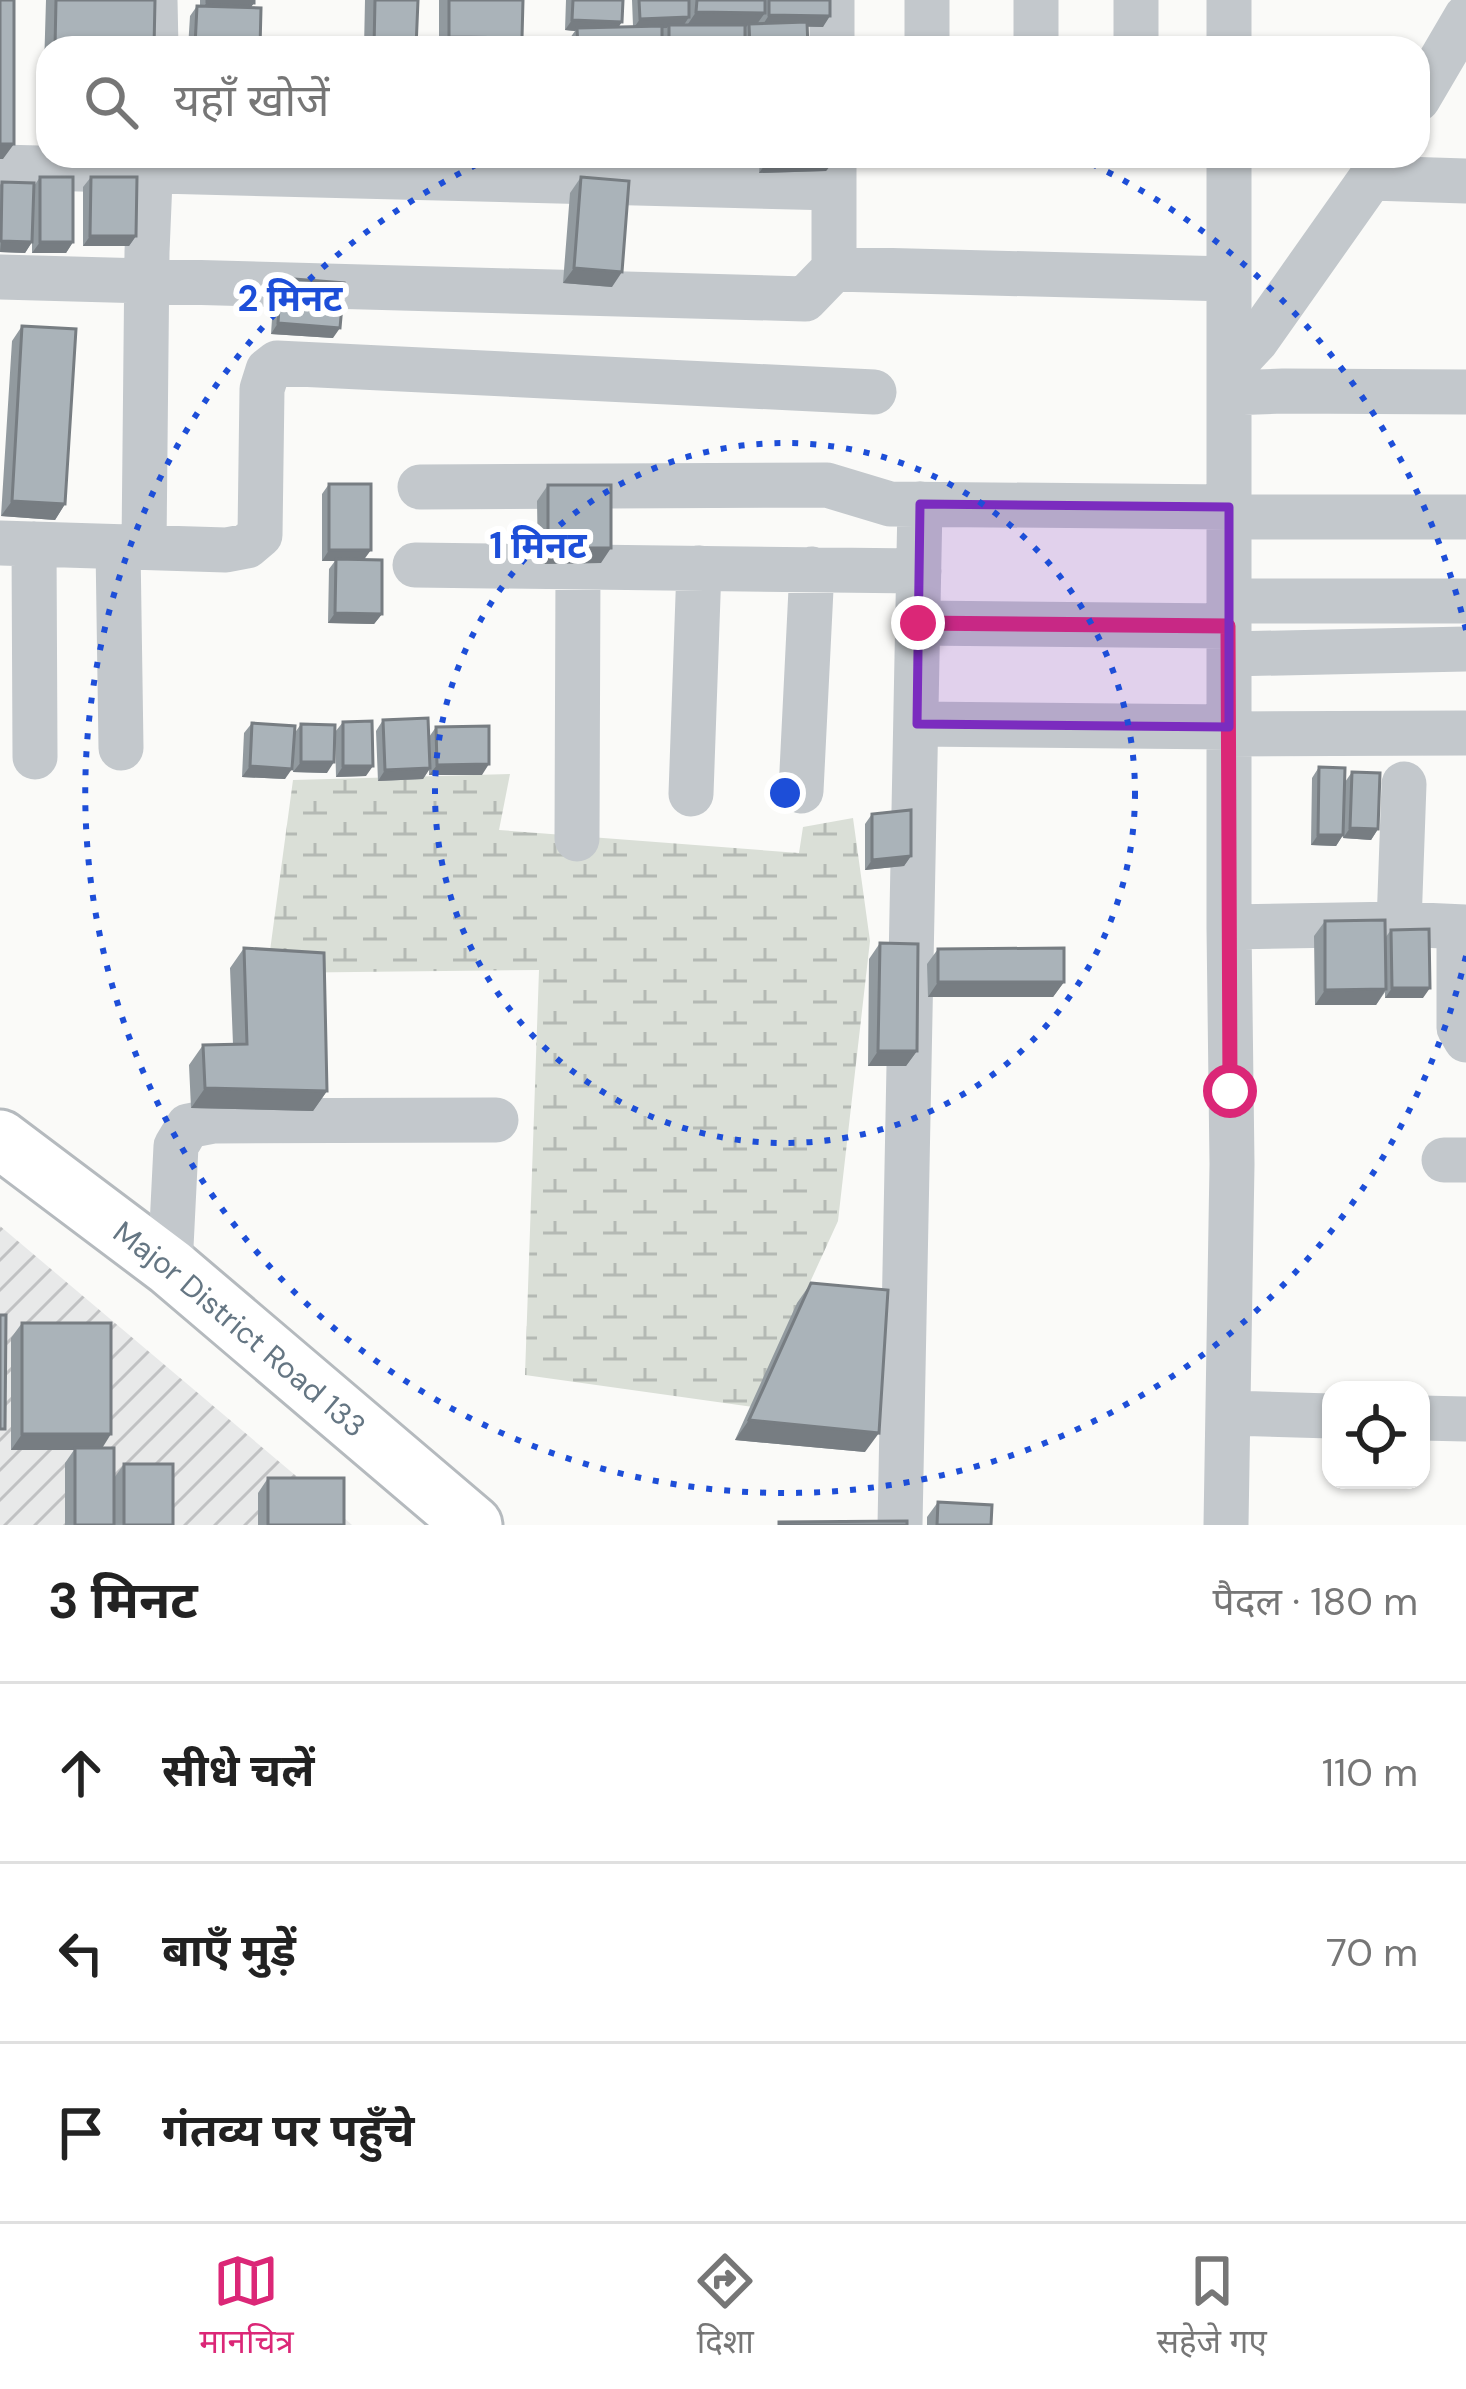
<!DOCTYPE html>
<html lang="hi">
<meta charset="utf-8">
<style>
:root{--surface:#fff;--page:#f2f2f2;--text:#222;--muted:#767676;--line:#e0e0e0;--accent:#db2777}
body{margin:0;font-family:"DM Sans","Noto Sans Devanagari",sans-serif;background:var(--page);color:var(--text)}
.controls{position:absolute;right:36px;bottom:36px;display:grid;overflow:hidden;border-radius:24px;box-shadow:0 3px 9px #0004}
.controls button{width:108px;height:108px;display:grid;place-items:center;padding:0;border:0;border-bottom:3px solid var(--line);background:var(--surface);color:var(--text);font:60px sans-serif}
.stop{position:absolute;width:36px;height:36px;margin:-27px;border:9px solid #db2777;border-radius:50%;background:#fff}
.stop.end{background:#db2777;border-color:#fff;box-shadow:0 3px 12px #0008}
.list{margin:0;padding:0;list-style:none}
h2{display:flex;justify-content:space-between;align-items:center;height:156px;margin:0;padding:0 48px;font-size:51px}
h2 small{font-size:39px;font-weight:400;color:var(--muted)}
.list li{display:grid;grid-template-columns:78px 1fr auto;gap:36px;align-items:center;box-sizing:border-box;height:180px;padding:0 48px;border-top:3px solid var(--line)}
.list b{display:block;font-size:45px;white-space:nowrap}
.list em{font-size:39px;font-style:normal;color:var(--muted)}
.icon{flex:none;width:66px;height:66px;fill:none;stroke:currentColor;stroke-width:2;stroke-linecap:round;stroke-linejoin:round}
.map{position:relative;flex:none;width:1466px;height:1525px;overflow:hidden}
.search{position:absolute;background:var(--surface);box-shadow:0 3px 9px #0004;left:36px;right:36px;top:36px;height:132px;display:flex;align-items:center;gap:30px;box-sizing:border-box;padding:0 42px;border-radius:36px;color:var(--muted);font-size:45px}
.sheet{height:696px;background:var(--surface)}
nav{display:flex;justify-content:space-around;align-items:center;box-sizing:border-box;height:168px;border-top:3px solid var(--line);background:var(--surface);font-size:33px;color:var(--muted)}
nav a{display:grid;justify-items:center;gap:6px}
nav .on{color:var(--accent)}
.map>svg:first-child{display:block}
.industrial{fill:url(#industrial-furrows)}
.wetland{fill:url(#wetland-marsh)}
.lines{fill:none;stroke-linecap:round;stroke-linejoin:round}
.major-casing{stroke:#b5babe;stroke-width:63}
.minor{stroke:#c3c8cc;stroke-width:45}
.major{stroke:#fff;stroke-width:57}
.wall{fill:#929a9f}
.shaded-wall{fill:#777d82}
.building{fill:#aab3b9;stroke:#777d82;stroke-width:3}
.route{stroke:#db2777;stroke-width:15}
.marked{fill:#7b2cbf;fill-opacity:0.2;stroke:#7b2cbf;stroke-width:9;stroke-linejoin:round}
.ring{fill:none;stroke:#1d4ed8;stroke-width:6;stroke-dasharray:6 12}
.labels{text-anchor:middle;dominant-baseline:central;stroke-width:12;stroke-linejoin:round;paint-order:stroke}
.street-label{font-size:30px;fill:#657683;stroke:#fff}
.centre{fill:#1d4ed8;stroke:#fff;stroke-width:6}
.ring-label{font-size:36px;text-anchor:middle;font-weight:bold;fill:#1d4ed8;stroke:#fff;stroke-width:12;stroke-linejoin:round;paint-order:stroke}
</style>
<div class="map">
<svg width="1466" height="1525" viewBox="0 0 1466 1525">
<defs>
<pattern id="industrial-furrows" width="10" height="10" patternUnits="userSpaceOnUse" patternTransform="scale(3)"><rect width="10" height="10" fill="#e8e9e9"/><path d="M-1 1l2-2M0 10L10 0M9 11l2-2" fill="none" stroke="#c0c1c2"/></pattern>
<pattern id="wetland-marsh" width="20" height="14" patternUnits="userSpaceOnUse" patternTransform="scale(3)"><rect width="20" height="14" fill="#dadfd7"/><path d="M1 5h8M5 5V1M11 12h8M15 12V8" fill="none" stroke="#b4b9b4"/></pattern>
</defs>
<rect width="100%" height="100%" fill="#fafaf8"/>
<path class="industrial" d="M0,1226l308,260 44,39h-352z"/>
<path class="wetland" d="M510,774l-11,56 300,23 4,-26 50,-9 17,123 -32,280 -85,186 -228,-32 14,-405 -272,3 26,-193z"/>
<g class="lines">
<g class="major-casing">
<g id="major">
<path id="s1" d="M0,1139l170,128 303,258"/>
</g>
</g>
<path class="minor" d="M155,0l1,48
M832,0v48
M927,0v48
M1036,0v48
M1136,48v-48
M1229,48v-48
M1418,99l48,-82
M834,156v113
M0,167l834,21
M0,277l805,22 29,-30 395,10
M1229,370l27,-29 115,-163 95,3
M1229,393l54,-2 183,1
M420,487l407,-2 63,19 339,3
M1229,517h237
M0,543l226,7 21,-4 13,-11 2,-146 6,-19 9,-7 597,29
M34,544l1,213
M144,546l3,-294 4,-96
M118,547l3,201
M415,565l504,6
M1229,601h237
M918,623l311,3
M1229,654l237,-5
M917,724l312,3
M1229,734l237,-1
M801,791l11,-222
M691,794l8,-226
M577,839l1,-272
M1399,924l5,-140
M1229,927l170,-3 67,3
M1459,927v101l7,12
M1444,1160h22
M170,1267l6,-121 12,-20 26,-5 282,-1
M1229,1413l102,3
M1421,1418l45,1
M900,1525l20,-1021
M1226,1525l6,-361 -3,-237v-771"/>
<use href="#major" class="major"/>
</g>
<path class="wall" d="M46,0h109l-1,48h-106v54h-5z
M200,0h54l-3,7 9,41h-72l2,-32 7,-10h3z
M365,0h53l-2,48h-52z
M439,0h84l-8,48h-76z
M566,0h57l-4,27 14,-1 -1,-26h198l-7,27 -16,-1 1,22h-238v-10l5,-7 -10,-1z
M343,156h490l1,5 -8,10 -67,2 1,-14 -6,8h-106v-7l-4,5h-34v-8l-5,7 -36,-1v-2l-3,5 -37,-1 1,-5 -5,6 -38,-1v-4l-3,5 -38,-1v-5l-4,6 -51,-1v-7l-5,7 -43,-1z
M40,177l33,65 -7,11h-34v-15v4l-7,11 -25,-1v-67l2,-3 32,4z
M91,177l45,59 -7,10h-46v-59z
M581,177l31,110 -49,-4 7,-90z
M281,278l52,60 -62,-4 3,-45z
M22,326l43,178 -10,16 -54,-4 11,-175z
M329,484l35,75 18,55 -8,10 -46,-1 1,-54 6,-8h-13v-67z
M548,485l53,78 -63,1 -1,-63z
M383,720l46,17 7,-10 46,48h-53v-5l-6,9 -45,2 -2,-50z
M343,722l23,54 -30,1 -1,-45z
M252,723l42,11 7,-10 26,49 -34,-1 1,-33 -9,40 -43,-2 2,-44z
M1319,767l24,68 -7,11 -25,-1 1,-67z
M1352,772l26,57 -7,11 -28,-2 2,-56z
M872,814l39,42 -7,10 -39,4v-46z
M1325,921l60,17 6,-8 32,68h-38v-6l-9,13h-61l-1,-69z
M880,943l37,108 -11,15h-38l1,-107z
M244,948l83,143 -14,20 -122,-3 -2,-43 14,-20 30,-1 -3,-76z
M938,949l126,33 -11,15h-125l-1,-33z
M811,1283l54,169 -130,-12 62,-137z
M22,1323l80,125 12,30 10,-14 49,61h-108v-62l9,-13h-63v-112z
M268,1478l76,47h-86v-32z
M938,1502l53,23h-64v-8z"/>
<path class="shaded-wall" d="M207,2l47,1 -7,10 -47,-1z
M696,12l69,1 -11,15 -5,-4 -4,4 -59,-1z
M769,15l61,1 -7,11 -61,-1z
M689,17l-7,11 -13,-3 -2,3 -34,1 7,-10z
M572,20l50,2 -7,10 -38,-4 -2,3 -10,-1z
M449,37l73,1 -7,10h-73z
M0,144h14l-11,15h-3z
M66,156h46l-4,4 -43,-2z
M179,156h74l-76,2z
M349,156h44l-7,9 -43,-1z
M397,156h52l-7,10 -51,-1z
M453,156h37l-6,10 -38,-1z
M493,156h39l-7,10 -38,-1z
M536,156h37l-7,10 -37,-1z
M575,156h35l-5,8 -36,-1z
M616,156h35l-7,9h-34z
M656,157h105l-7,10h-106z
M834,161l-8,10 -67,2 8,-11z
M90,236h46l-7,10h-46z
M1,241l31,1 -7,11 -25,-1z
M40,242h33l-7,11h-34z
M574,268l48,4 -10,15 -49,-4z
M278,323l62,5 -7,10 -62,-4z
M12,501l53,3 -10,16 -54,-4z
M548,548h63l-10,15 -63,1z
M329,550h42l-8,11h-41z
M335,613l47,1 -8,10 -46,-1z
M301,762h33l-7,11 -34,-1z
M489,764l-7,11h-53l8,-10z
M250,766l42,3 -7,10 -43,-2z
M343,766h30l-7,10 -30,1z
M430,768l-7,11 -45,2 7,-11z
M1350,828l28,1 -7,11 -28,-2z
M1318,835h25l-7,11 -25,-1z
M911,856l-7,10 -39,4 7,-10z
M938,982h126l-11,15h-125z
M1392,988h38l-7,10h-38z
M1386,989l-10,16h-61l10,-15z
M878,1051h39l-11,15h-38z
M205,1088l122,3 -14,20 -122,-3z
M749,1420l130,13 -14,19 -130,-12z
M22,1434h89l-10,16h-90z"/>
<path class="building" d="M0,0h14v144h-14z
M56,0h99l-1,48h-99z
M207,0h47v3l-47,-1z
M375,0h43l-2,48h-42z
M449,0h74l-1,38 -73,-1z
M573,0h50l-1,22 -50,-2z
M639,0h50v17l-49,2z
M697,0h68v13l-69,-1z
M769,0h61v16l-61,-1z
M197,6l64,2 -1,40 -65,-2z
M807,22l1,26h-58l-1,-24z
M669,25h76v23h-76z
M662,26v20l-84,2 -1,-20z
M656,156h105v1h-105z
M767,156h66l1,5 -67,1z
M40,177h33v65h-33z
M91,177h46l-1,59h-46z
M581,177l48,4 -7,91 -48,-4z
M2,182l32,1 -2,59 -31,-1z
M281,278l63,5 -4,45 -62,-5z
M22,326l54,3 -11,175 -53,-3z
M329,484h42v66h-42z
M548,485h63v63h-63z
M336,559l46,1v54l-47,-1z
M428,718l2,50 -45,2 -2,-50z
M372,721l1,45h-30v-44z
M252,723l43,3 -3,43 -42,-3z
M301,724l34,1 -1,37h-33z
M489,726v38l-52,1 -1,-38z
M1319,767l26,1 -2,67h-25z
M1352,772l28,1 -2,56 -28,-1z
M911,810v46l-39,4v-46z
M1385,920l1,69 -61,1v-69z
M1429,929l1,59h-38l-1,-58z
M880,943l38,1 -1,107h-39z
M244,948l80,5 3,138 -122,-3 -2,-43 44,-1z
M1064,948v34h-126v-33z
M811,1283l77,7 -9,143 -130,-13z
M0,1315h6l-1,114h-5z
M22,1323h89v111h-89z
M75,1448h39v77h-39z
M124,1464h49v61h-49z
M268,1478h76v47h-76z
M938,1502l54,3 -1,20h-54z
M907,1521v4h-128v-3z"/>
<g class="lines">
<path class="route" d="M918,623l310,3 2,465"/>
</g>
<path class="marked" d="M920,504l309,3v220l-312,-3z"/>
<g class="ring">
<circle cx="785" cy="793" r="350"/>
<path d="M1466 956A700 700 0 1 1 495 156M1075 156A700 700 0 0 1 1466 630"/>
</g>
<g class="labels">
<g class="street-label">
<text stroke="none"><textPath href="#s1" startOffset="306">Major District Road 133</textPath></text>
</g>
</g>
<circle cx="785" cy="793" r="18" class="centre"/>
<g class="ring-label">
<text x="290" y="311">2 मिनट</text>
<text x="538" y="558">1 मिनट</text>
</g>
</svg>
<div class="controls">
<button><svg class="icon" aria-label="locate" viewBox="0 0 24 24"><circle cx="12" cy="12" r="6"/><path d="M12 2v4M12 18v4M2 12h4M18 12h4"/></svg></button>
</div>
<div class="stop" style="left:1230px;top:1091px"></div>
<div class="stop end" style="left:918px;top:623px"></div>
<div class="search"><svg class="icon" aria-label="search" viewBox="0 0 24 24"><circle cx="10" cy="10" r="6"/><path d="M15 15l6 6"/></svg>यहाँ खोजें</div>
</div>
<section class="sheet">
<h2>3 मिनट<small>पैदल · 180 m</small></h2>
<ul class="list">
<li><svg class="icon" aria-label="ahead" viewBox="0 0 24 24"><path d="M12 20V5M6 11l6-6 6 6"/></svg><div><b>सीधे चलें</b></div><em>110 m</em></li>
<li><svg class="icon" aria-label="left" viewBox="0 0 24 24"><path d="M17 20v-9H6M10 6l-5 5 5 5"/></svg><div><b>बाएँ मुड़ें</b></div><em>70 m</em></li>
<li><svg class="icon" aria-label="arrive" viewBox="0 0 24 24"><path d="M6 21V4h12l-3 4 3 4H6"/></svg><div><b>गंतव्य पर पहुँचे</b></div></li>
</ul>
</section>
<nav>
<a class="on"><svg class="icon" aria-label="map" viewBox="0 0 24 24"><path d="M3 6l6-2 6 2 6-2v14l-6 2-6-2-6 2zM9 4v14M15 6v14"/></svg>मानचित्र</a>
<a><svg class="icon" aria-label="directions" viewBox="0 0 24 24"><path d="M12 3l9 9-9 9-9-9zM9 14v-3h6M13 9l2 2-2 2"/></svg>दिशा</a>
<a><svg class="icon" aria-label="saved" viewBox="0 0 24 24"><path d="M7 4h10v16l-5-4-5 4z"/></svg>सहेजे गए</a>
</nav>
